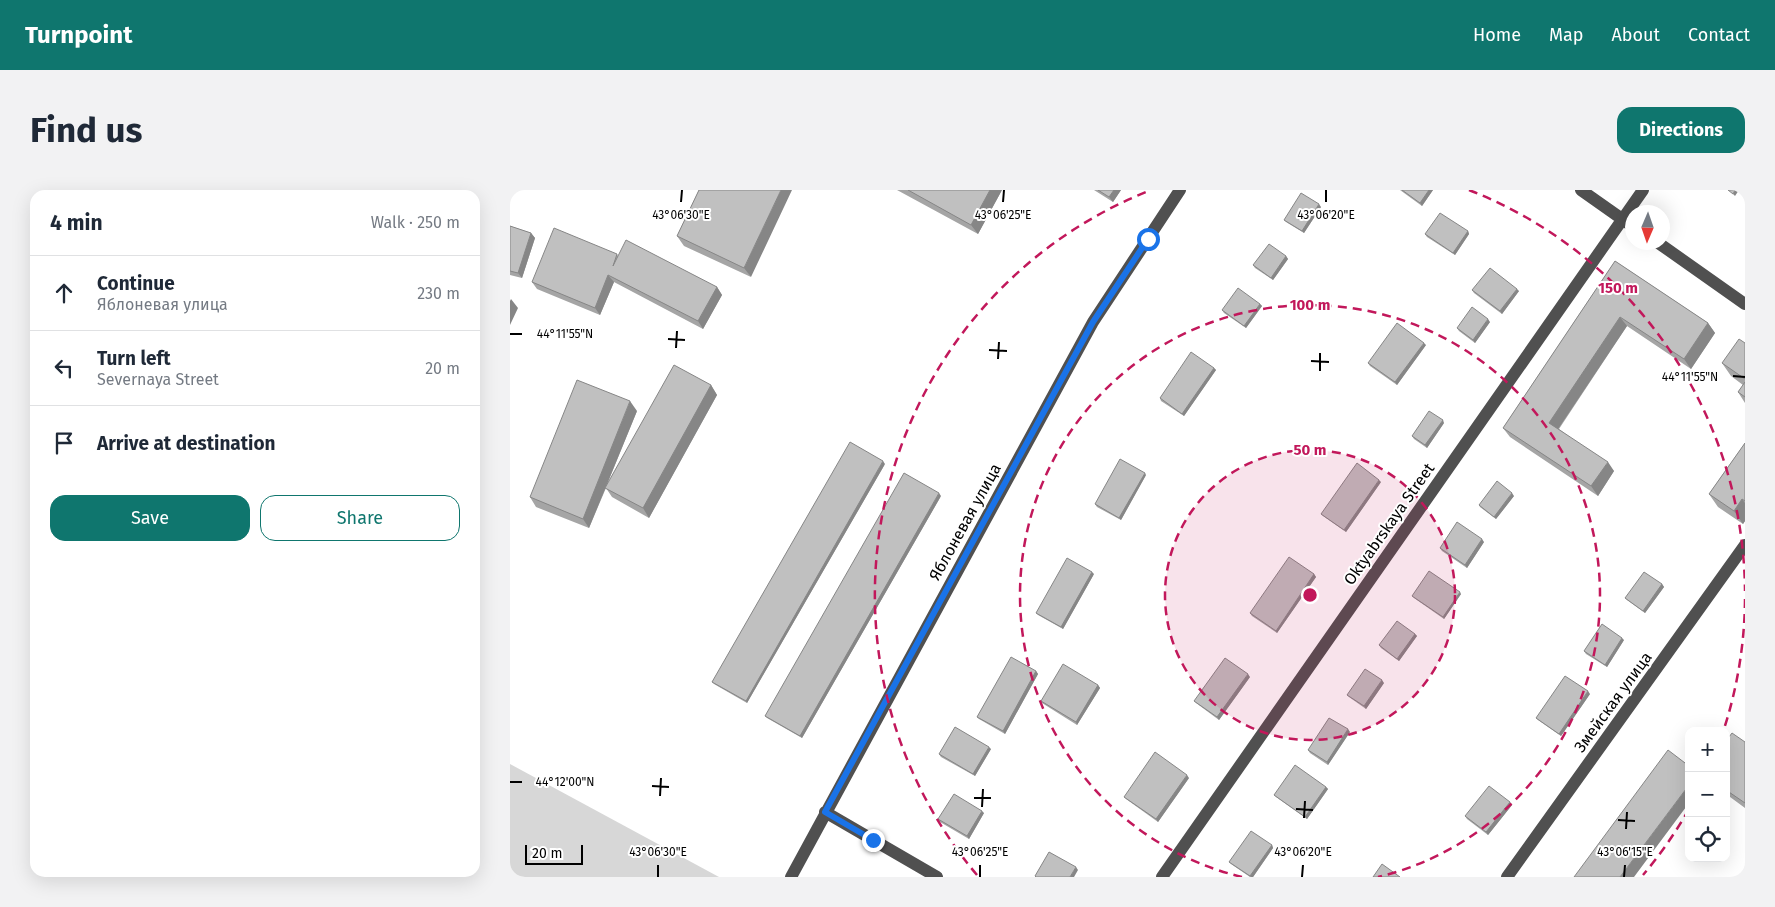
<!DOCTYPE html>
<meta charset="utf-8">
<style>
:root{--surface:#fff;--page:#f2f2f3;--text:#1f2937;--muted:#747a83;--line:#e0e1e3;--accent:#0f766e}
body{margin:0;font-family:"Fira Sans",sans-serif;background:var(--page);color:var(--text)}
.controls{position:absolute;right:15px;bottom:15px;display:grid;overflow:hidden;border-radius:10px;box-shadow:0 5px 20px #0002}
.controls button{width:45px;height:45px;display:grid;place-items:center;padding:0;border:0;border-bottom:1px solid var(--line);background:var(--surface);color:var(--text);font:25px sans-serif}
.compass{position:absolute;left:1115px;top:15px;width:45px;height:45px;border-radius:50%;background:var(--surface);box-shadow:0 5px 20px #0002;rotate:182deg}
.scale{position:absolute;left:15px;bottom:12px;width:58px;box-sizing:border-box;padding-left:5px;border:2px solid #000;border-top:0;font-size:14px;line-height:18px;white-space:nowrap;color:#000;-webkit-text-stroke:4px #fff;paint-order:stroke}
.stop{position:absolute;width:15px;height:15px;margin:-11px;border:4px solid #1a73e8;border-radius:50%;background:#fff}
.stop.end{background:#1a73e8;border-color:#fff;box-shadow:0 1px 5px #0008}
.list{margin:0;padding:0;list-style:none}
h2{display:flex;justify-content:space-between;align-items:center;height:65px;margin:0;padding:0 20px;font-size:21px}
h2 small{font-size:16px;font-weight:400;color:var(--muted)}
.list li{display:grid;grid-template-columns:32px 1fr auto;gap:15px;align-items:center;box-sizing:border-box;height:75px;padding:0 20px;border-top:1px solid var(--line)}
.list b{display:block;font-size:19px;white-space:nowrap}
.list p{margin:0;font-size:16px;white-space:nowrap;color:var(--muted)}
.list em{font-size:16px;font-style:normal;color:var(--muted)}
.actions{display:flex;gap:10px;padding:15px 20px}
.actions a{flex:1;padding:11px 0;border:1px solid var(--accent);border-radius:15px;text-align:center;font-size:18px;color:var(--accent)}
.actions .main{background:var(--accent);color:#fff}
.icon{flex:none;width:28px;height:28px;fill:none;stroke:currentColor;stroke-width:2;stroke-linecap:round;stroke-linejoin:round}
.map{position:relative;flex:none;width:1235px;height:687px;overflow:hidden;border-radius:15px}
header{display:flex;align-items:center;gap:30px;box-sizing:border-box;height:70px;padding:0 25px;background:var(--accent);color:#fff}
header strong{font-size:24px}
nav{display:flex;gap:28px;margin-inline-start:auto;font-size:18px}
.intro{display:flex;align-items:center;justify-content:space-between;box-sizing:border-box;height:120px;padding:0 30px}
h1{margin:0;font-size:35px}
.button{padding:12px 22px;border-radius:15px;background:var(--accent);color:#fff;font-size:18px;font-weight:700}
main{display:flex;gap:30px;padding:0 30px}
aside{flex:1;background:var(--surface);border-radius:15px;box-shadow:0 5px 20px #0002}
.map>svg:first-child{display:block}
.green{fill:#d7d7d7}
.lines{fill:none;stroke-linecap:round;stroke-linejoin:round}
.minor{stroke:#505050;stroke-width:12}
.wall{fill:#a5a5a5}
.shaded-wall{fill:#868686}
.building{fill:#c0c0c0;stroke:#868686}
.route{stroke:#1a73e8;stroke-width:6}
.ticks{fill:none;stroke:#000;stroke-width:2}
.ring{fill:none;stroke:#c2185b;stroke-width:2.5;stroke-dasharray:9 6}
.labels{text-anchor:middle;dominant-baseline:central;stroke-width:4;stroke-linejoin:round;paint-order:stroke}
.street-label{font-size:16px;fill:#000;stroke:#fff}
.ticks-label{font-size:12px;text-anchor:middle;fill:#000;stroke:#fff;stroke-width:4;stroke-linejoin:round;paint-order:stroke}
.centre{fill:#c2185b;stroke:#fff;stroke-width:2.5}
.ring-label{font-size:15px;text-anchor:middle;font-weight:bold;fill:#c2185b;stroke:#fff;stroke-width:4;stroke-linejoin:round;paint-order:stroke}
</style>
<header>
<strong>Turnpoint</strong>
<nav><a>Home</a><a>Map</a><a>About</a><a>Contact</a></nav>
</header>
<div class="intro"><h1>Find us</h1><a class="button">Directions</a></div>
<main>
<aside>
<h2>4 min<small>Walk · 250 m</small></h2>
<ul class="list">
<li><svg class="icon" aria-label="ahead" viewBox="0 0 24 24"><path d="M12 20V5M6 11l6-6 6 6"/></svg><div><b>Continue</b><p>Яблоневая улица</p></div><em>230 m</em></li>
<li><svg class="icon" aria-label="left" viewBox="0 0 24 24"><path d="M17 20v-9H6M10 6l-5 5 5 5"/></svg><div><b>Turn left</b><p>Severnaya Street</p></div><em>20 m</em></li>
<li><svg class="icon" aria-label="arrive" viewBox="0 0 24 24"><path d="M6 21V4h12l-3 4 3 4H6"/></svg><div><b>Arrive at destination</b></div></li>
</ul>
<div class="actions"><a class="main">Save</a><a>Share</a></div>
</aside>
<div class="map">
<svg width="1235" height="687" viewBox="0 0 1235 687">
<rect width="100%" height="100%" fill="#fff"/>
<path class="green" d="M0,574l209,113h-209z"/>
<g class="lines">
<path class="minor" d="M1071,0l51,36
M1147,52l88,62
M315,622l112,65
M281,687l302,-555 87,-132
M652,687l481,-687
M997,687l238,-332"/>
</g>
<path class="wall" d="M189,0l52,87 -67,-31 -7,-10z
M387,0h105l-24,44z
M584,0h27l-8,12z
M890,0h33l-11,16z
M811,17l-17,26 -18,-11 -2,-2z
M0,36l21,7 4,5 -13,40 -12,-3z
M958,41l1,3 -14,21 -28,-18 -2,-3z
M107,64l1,2 99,31 5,8 -19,34 -89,-47 -14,33 -63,-26 -5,-7z
M776,66l2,3 -15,21 -18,-12 -2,-3z
M1105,71l93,62 7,10 -24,36 -64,-43 -68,103 55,42 -16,25 -88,-59 -7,-9z
M962,100l47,1 -17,23 -28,-21z
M750,114l2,2 -16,22 -22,-15 -2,-3z
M980,132l-15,21 -16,-12 -2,-3z
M1235,153v60l-7,-11 5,-7 -12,-9 -9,-13z
M916,155l-29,40 -27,-19 -2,-3z
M704,178l2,2 -32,46 -23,-15 -1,-3z
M201,195l6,10 -68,123 -37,-21 -6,-9 -17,40 -53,-21 -6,-10 107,-86 -31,76z
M934,233l-17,25 -13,-9 -2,-3z
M1235,253v78l-2,3 -25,-17 -9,-13z
M375,274l-138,239 -33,-19 -2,-2z
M636,285l-25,45 -24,-13 -2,-3z
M871,292l-35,50 -23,-16 -2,-2z
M431,306l-139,242 -35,-20 -2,-2z
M1004,306l-18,23 -16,-12 -1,-2z
M974,352l-17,26 -25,-17 -2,-3z
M584,384l-31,55 -25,-14 -2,-2z
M804,384l2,3 -39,56 -25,-17 -2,-3z
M1152,394l2,3 -19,26 -18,-13 -2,-2z
M951,404l-17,25 -30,-21 -2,-2z
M905,444l2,2 -18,25 -18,-13 -2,-3z
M1114,450l-17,27 -21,-13 -2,-3z
M526,481l2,3 -33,60 -26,-15 -2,-2z
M740,487l-31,43 -23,-17 -2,-2z
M874,493l-18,26 -17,-12 -2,-2z
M588,495l2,3 -23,37 -35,-22 -1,-2z
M1080,504l-29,42 -23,-16 -2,-2z
M840,542l-22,33 -18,-12 -2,-3z
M1216,551l19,1v66l-19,-14z
M481,559l-16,27 -34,-19 -2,-3z
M679,588l-31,44 -32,-23 -2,-2z
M816,597l2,2 -21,30 -31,-22 -2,-2z
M1000,612l2,3 -24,30 -21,-16 -2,-3z
M474,623l-15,26 -29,-17 -2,-3z
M762,655l1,3 -20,29h-3l-19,-13 -2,-2z"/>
<path class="shaded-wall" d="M271,0h11l-41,87 -7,-9z
M480,0h12l-24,44 -7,-9z
M604,0h7l-8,12 -4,-5z
M919,0h4l-11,16 -2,-3z
M1225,0h4l-4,6 -2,-2z
M809,14l2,3 -17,26 -2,-2z
M958,41l1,3 -14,21 -2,-2z
M21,43l4,5 -13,40 -4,-5z
M776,66l2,3 -15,21 -2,-2z
M98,85l6,7 -14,33 -5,-7z
M207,97l5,8 -19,34 -5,-8z
M1007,99l2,2 -17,23 -2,-3z
M1,109l7,9 -8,17v-24z
M750,114l2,2 -16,22 -2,-2z
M1110,127l7,9 -71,106 -7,-9z
M978,129l2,3 -15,21 -2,-3z
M1198,133l7,10 -24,36 -7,-10z
M914,153l2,2 -29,40 -2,-3z
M704,178l2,2 -32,46 -2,-2z
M201,195l6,10 -68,123 -6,-10z
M120,211l7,10 -48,117 -6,-9z
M933,230l1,3 -17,25 -2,-3z
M373,271l2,3 -138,239 -1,-2z
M1098,272l6,9 -16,25 -7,-10z
M635,283l1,2 -25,45 -2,-2z
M869,290l2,2 -35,50 -2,-2z
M429,303l2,3 -139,242 -2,-2z
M1002,303l2,3 -18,23 -2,-2z
M1232,309l3,4v18l-2,3 -9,-13z
M972,349l2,3 -17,26 -2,-3z
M582,382l2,2 -31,55 -2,-2z
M804,384l2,3 -39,56 -1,-2z
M1152,394l2,3 -19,26 -2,-2z
M950,402l1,2 -17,25 -1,-2z
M905,444l2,2 -18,25 -2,-2z
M1112,448l2,2 -17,27 -2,-2z
M526,481l2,3 -33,60 -2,-3z
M738,484l2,3 -31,43 -2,-3z
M872,490l2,3 -18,26 -2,-3z
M588,495l2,3 -23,37 -1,-3z
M1078,501l2,3 -29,42 -2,-2z
M838,539l2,3 -22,33 -1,-3z
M479,557l2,2 -16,27 -2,-2z
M677,585l2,3 -31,44 -2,-3z
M1179,595v18l-55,74h-14z
M816,597l2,2 -21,30 -2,-2z
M1000,612l2,3 -24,30 -2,-3z
M472,621l2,2 -15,26 -2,-3z
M762,655l1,3 -20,29h-2l-1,-1z
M566,677l2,3 -4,7h-4z"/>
<path class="building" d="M189,0h82l-37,78 -67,-32z
M398,0h82l-19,35z
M588,0h16l-5,7z
M892,0h27l-9,13z
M1218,0h7l-2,4z
M791,3l18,11 -17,27 -18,-11z
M930,23l28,18 -15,22 -28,-19z
M0,36l21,7 -13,40 -8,-2z
M44,38l63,26 -4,12 13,-26 91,47 -19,34 -90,-46 -13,33 -63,-26z
M759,54l17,12 -15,22 -18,-13z
M1105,71l93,62 -24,36 -64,-42 -71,106 59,39 -17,24 -88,-58z
M980,78l27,21 -17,22 -28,-21z
M728,98l22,16 -16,22 -22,-16z
M962,117l16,12 -15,21 -16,-12z
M887,133l27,20 -29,39 -27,-19z
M1229,149l6,4v36l-23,-16z
M681,162l23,16 -32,46 -22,-16z
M164,175l37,20 -68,123 -38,-20z
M67,190l53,21 -47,118 -53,-22z
M1235,192v15l-7,-5z
M919,221l14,9 -18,25 -13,-9z
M340,252l33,19 -137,240 -34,-19z
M1235,253v58l-3,-2 -8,12 -25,-17z
M610,269l25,14 -26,45 -24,-14z
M847,273l22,17 -35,50 -23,-16z
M394,283l35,20 -139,243 -35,-20z
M987,291l15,12 -18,24 -15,-12z
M947,332l25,17 -17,26 -25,-17z
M779,367l25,17 -38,57 -26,-18z
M557,368l25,14 -31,55 -25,-14z
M919,381l31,21 -17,25 -31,-21z
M1134,382l18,12 -19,27 -18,-13z
M887,431l18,13 -18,25 -18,-14z
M1092,434l20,14 -17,27 -21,-14z
M501,467l25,14 -33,60 -26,-14z
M715,468l23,16 -31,43 -23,-16z
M553,474l35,21 -22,37 -35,-21z
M855,479l17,11 -18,26 -17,-11z
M1055,486l23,15 -29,43 -23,-16z
M819,528l19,11 -21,33 -19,-12z
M445,537l34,20 -16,27 -34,-20z
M1222,543l13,9v61l-19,-13v-49z
M1158,560l21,16v19l-69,92h-46z
M645,562l32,23 -31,44 -32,-22z
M785,575l31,22 -21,30 -31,-22z
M979,596l21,16 -24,30 -21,-16z
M444,604l28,17 -15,25 -29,-17z
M741,641l21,14 -22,31 -21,-14z
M539,662l27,15 -6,10h-34l-1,-1z
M872,674l18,13h-27z"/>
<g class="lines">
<path class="route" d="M363,650l-48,-28 268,-490 55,-83"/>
</g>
<path class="ticks" d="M171,12l1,-12M493,12l1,-12M816,12v-12M0,144h12M158,149l17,1M166,158l1,-17M479,160l18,1M488,169l1,-17M801,171l18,1M810,181v-18M1223,186l12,1M0,592h12M142,596l17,1M150,606l1,-18M464,608h17M472,617l1,-18M786,619l17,1M794,628l1,-17M1108,630l17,1M1116,639l1,-17M148,687v-12M470,687v-12M792,687l1,-12M1114,687l1,-12"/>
<circle cx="800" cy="405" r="145" fill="#c2185b" fill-opacity=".12"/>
<g class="ring">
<circle cx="800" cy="405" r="145"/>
<path d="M732 687A290 290 0 1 1 868 687"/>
<path d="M1235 409A435 435 0 0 1 1214 539M1179 619A435 435 0 0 1 1133 685M467 685A435 435 0 0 1 641 0M959 0A435 435 0 0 1 1235 401"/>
</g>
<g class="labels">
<g class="street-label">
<text transform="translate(455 332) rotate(-61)">Яблоневая улица</text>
<text transform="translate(879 334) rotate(-55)">Oktyabrskaya Street</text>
<text transform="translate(1103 512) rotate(-54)">Змейская улица</text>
</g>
</g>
<g class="ticks-label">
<text x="171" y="29">43°06'30"E</text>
<text x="493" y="29">43°06'25"E</text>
<text x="816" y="29">43°06'20"E</text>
<text x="55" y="148">44°11'55"N</text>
<text x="1180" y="191">44°11'55"N</text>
<text x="55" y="596">44°12'00"N</text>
<text x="148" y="666">43°06'30"E</text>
<text x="470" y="666">43°06'25"E</text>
<text x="793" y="666">43°06'20"E</text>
<text x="1115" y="666">43°06'15"E</text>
</g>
<circle cx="800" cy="405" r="8" class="centre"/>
<g class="ring-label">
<text x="1108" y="103">150 m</text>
<text x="800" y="120">100 m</text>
<text x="800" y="265">50 m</text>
</g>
</svg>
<div class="controls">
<button>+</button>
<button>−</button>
<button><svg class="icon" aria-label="locate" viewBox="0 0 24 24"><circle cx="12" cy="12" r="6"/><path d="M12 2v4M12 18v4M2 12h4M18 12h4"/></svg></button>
</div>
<svg class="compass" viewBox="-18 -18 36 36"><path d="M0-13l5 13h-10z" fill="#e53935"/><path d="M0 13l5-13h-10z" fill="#747a83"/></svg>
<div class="scale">20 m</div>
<div class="stop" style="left:638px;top:49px"></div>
<div class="stop end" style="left:363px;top:650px"></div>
</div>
</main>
